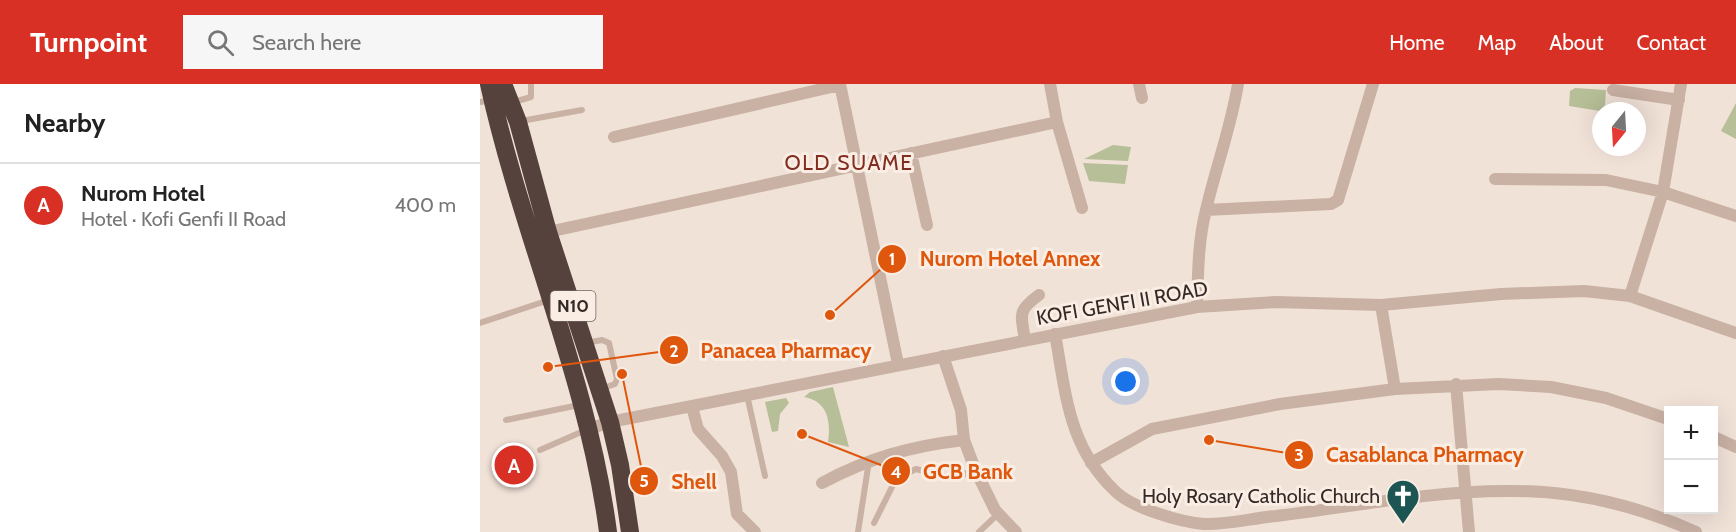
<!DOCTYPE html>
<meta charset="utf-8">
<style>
:root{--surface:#fff;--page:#f6f6f6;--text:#222;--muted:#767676;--line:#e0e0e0;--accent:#d93025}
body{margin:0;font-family:Cabin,sans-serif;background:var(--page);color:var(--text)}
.controls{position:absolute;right:18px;bottom:18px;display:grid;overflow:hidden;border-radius:0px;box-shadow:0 6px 24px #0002}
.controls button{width:54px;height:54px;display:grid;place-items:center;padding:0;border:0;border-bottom:2px solid var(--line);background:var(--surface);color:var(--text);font:30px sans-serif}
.compass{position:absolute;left:1112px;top:18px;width:54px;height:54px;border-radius:50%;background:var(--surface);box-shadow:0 6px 24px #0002;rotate:198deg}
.you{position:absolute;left:646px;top:298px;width:21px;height:21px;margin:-15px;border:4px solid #fff;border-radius:50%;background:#1a73e8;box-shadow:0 0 0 9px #1a73e833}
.badge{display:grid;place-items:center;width:39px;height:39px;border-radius:50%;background:var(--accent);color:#fff;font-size:20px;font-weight:700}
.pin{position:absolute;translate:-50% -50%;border:3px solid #fff;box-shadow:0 2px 6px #0006}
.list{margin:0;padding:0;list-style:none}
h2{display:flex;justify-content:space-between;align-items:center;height:78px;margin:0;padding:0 24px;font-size:26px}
h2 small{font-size:20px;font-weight:400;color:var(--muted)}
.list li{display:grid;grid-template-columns:39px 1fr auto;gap:18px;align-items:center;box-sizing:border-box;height:84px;padding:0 24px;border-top:2px solid var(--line)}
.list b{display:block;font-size:22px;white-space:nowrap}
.list p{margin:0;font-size:20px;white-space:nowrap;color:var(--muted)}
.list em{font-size:20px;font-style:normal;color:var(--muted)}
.icon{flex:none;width:33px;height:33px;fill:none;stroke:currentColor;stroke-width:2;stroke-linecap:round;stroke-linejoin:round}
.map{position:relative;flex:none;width:1256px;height:448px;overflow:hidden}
header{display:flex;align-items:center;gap:36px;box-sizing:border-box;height:84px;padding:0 30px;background:var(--accent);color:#fff}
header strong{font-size:28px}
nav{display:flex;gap:33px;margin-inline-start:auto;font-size:21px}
.search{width:420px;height:54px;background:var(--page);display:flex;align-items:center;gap:15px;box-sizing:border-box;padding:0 21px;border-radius:0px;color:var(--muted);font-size:22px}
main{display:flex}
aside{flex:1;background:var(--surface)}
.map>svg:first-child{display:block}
.green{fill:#b7bf98}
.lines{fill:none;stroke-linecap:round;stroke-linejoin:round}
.lane{stroke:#c9b1a4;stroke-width:6}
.street{stroke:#c9b1a4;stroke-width:12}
.highway{stroke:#55423d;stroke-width:18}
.labels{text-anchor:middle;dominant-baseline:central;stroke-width:6;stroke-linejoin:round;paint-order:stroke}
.shield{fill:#f9ede4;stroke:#6f645f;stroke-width:1.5}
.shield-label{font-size:18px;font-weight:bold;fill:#342926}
.street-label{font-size:20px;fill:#342926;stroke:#f9ede4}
.poi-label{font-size:20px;fill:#342926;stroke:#f9ede4;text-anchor:end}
.neighbourhood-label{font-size:21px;letter-spacing:1.5px;fill:#822c1f;stroke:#f9ede4}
.leader{fill:none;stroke:#df570d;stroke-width:2}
.callout-dot{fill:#df570d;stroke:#f9ede4;stroke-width:2}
.mark-label{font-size:18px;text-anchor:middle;font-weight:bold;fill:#fff}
.callout-label{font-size:21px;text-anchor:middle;font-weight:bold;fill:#df570d;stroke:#f9ede4;stroke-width:6;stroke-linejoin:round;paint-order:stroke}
</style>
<header>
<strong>Turnpoint</strong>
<div class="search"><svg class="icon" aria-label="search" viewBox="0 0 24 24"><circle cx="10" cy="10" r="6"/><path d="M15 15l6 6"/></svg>Search here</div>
<nav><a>Home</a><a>Map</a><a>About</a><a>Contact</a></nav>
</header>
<main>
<aside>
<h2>Nearby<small></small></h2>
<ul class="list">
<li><span class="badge">A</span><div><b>Nurom Hotel</b><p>Hotel · Kofi Genfi II Road</p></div><em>400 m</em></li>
</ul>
</aside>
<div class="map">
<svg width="1256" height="448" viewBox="0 0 1256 448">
<rect width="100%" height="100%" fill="#f1e2d8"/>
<path class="green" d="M1095,4l31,2 -1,15 -5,6 -31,-5 1,-15z
M1256,19v36l-15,-8z
M633,61l18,2 -3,14 -44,-2z
M603,79l45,2 -3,19 -36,-3z
M353,303l16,60 -21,-5c3,-20 0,-41 -24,-45l6,-5z
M306,314l3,5 -9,11 -2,17 -6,1 -7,-30z"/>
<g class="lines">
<path class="lane" d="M0,18l11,-2
M34,18l17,-5v-13
M41,37l61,-11
M0,239l69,-23
M105,259l17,-3 7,3 8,36 -2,5 -14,5
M267,311l18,81
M26,336l73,-15
M60,366l46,-20
M394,439l22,-44 20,-10 39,10 20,-10
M378,448l11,-71
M499,448l19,-18"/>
<path class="street" d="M360,0l58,280
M659,0l3,14
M1133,6l66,10
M577,38l25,86
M134,53l226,-52
M431,69l16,72
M1015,95l111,1 57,12 73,24
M726,126l125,-6 7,-4 35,-116
M68,148l509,-110 -7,-38
M1150,212l33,-104 18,-108
M901,221l14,84
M717,223c1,-33 1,-66 9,-97 10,-43 25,-83 32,-126
M575,250c11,60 13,112 60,157 17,17 65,31 89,33 23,1 49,-6 72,-8 76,-9 154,-25 230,-25 66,-1 130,14 190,41
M545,256c-4,-26 -8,-29 14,-45
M463,272l18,54 3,30 11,29 20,41 21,22
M976,300l13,148
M212,323l6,22 24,27 9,16 6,42 18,18
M109,345l21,-7 587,-115 79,-5 105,3 120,-11 83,-3 46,5 106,37
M1234,353l22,10
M611,379l61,-34 128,-25 115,-15 104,-5 52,3 55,11 62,21
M342,399c46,-25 90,-37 142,-43"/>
<path class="highway" d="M9,0c33,151 99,294 119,448
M23,0l15,38 30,110 62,190 10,43 10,67"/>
</g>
<defs>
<g id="church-pin" transform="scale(1.725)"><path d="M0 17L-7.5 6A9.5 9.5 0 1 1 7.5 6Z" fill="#1c5552" stroke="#f9ede4"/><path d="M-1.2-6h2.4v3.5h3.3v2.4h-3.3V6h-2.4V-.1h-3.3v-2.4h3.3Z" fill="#fff"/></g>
</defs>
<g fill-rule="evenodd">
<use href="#church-pin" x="923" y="412"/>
</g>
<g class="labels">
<rect class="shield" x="70.5" y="207" width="45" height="30" rx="4.5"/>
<g class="shield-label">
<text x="93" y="222">N10</text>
</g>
<g class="street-label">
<text transform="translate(642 219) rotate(-10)">KOFI GENFI II ROAD</text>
</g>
<g class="poi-label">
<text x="900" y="412">Holy Rosary Catholic Church</text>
</g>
<g class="neighbourhood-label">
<text x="369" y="78">OLD SUAME</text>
</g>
</g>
<path class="leader" d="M350 231L412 175M68 283L194 266M729 356L819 371M322 350L416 387M142 290L164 397"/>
<g class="callout-dot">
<circle cx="350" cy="231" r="6"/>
<circle cx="68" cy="283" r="6"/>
<circle cx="729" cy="356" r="6"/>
<circle cx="322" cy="350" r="6"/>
<circle cx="142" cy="290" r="6"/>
<circle cx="412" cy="175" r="15"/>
<circle cx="194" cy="266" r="15"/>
<circle cx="819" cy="371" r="15"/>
<circle cx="416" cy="387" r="15"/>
<circle cx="164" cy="397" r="15"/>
</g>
<g class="mark-label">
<text x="412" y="181">1</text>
<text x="194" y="273">2</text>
<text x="819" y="377">3</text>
<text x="416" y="394">4</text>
<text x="164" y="403">5</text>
</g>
<g class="callout-label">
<text x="530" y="182">Nurom Hotel Annex</text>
<text x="306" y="274">Panacea Pharmacy</text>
<text x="945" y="378">Casablanca Pharmacy</text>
<text x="488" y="395">GCB Bank</text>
<text x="214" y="405">Shell</text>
</g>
</svg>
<div class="controls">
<button>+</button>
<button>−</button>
</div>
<svg class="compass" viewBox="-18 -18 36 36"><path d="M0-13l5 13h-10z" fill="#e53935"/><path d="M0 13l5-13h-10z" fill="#767676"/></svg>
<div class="you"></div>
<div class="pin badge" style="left:34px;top:381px">A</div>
</div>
</main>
